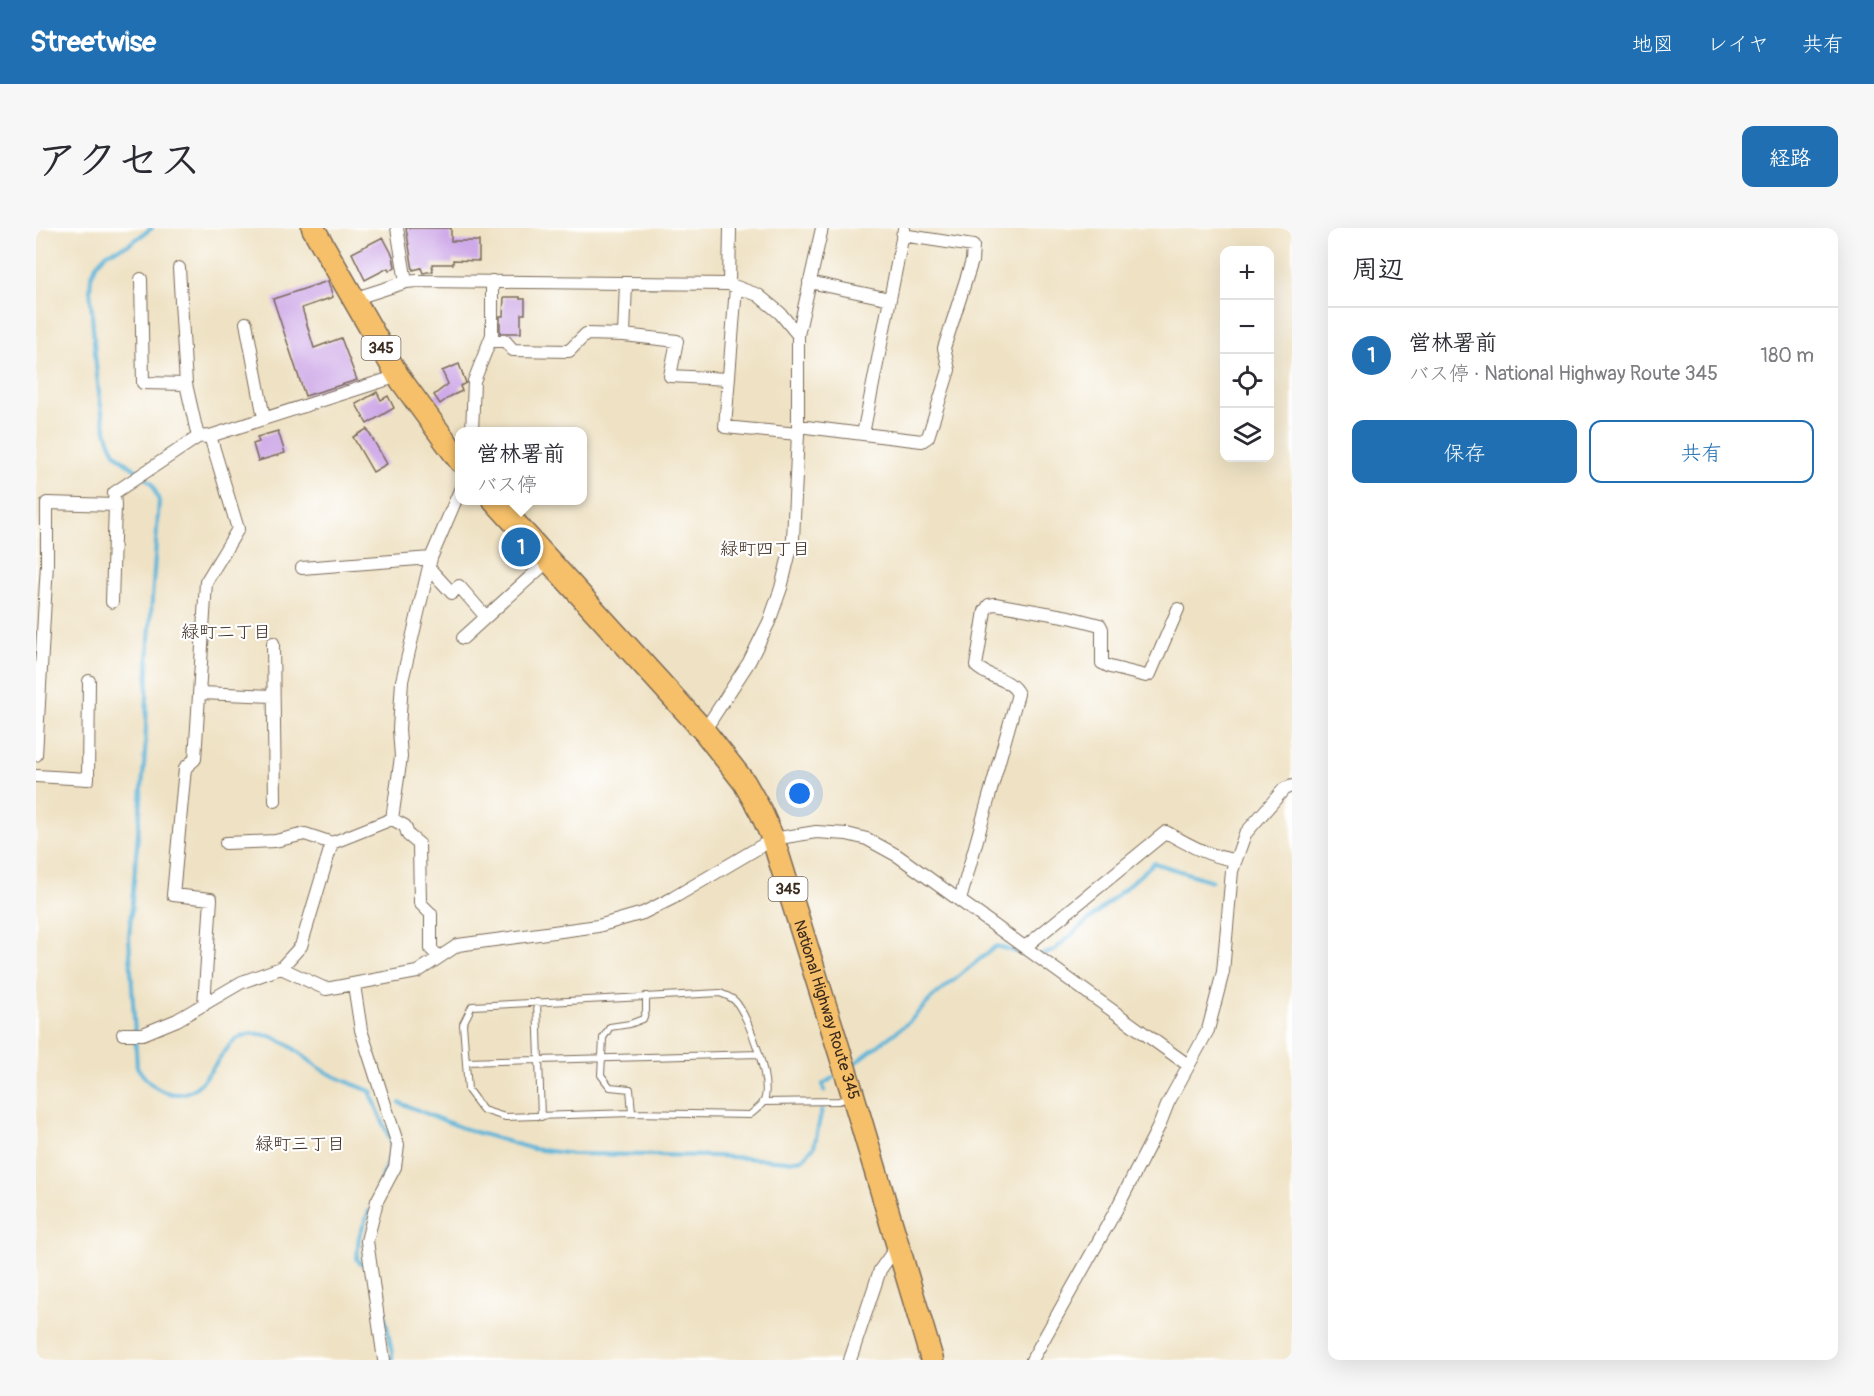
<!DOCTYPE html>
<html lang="ja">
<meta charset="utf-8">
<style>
:root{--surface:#fff;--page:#f7f7f7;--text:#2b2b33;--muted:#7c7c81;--line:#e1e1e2;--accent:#1f6fb2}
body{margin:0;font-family:Pangolin,"Klee One",sans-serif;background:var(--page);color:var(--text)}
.controls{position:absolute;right:18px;top:18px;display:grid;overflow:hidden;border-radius:12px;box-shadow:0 6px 24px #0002}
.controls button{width:54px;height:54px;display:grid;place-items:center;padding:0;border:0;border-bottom:2px solid var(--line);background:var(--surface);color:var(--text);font:30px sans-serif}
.you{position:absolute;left:764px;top:566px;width:21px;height:21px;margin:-15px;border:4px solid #fff;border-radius:50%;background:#1a73e8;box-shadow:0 0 0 9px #1a73e833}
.badge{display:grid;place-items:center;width:39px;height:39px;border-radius:50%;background:var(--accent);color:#fff;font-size:20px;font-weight:700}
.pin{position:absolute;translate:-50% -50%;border:3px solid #fff;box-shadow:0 2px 6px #0006}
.popup{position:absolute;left:419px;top:199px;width:132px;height:78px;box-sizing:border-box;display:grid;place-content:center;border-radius:12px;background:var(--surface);filter:drop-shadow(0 2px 4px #0005);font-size:20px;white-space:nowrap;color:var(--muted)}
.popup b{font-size:22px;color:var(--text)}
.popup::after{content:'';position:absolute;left:50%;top:100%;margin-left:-12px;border:12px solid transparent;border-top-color:var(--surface)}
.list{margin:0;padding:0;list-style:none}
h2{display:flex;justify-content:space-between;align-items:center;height:78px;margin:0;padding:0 24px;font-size:26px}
h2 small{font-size:20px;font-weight:400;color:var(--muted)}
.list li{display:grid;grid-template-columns:39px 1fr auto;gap:18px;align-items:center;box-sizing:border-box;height:96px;padding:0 24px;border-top:2px solid var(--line)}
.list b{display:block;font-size:22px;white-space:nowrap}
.list p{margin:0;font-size:20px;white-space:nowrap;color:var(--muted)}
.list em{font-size:20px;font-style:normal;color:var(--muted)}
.actions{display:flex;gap:12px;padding:18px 24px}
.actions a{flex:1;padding:14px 0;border:2px solid var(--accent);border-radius:12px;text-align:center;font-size:21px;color:var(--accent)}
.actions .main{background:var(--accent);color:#fff}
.icon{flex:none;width:33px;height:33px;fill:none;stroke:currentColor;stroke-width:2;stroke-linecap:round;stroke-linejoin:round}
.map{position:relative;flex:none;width:1256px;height:1132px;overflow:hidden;border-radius:12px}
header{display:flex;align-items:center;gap:36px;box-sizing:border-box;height:84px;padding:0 30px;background:var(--accent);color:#fff}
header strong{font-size:28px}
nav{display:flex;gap:33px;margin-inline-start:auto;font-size:21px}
.intro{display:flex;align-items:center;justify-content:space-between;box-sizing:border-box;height:144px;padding:0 36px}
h1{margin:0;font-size:42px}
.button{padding:15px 27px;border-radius:12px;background:var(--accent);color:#fff;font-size:21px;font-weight:700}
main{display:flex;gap:36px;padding:0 36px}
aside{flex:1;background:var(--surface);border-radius:12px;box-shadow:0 6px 24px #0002}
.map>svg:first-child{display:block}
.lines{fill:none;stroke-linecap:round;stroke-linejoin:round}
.stream{stroke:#5bb4d8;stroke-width:4}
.building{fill:#cfaae8}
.lane-casing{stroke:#7a6a58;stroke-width:8}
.street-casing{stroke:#7a6a58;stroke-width:14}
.highway-casing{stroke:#7a6a58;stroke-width:25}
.lane{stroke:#fff;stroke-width:6}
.street{stroke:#fff;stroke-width:12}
.highway{stroke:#f6c06b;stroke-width:22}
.labels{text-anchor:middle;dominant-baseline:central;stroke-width:4.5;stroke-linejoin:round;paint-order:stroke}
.shield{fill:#fff;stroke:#766a62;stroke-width:1.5}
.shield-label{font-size:15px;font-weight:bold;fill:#3b2a1e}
.street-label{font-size:16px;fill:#3b2a1e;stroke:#fff}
.neighbourhood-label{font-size:18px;fill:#3b2a1e;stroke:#fff}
</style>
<header>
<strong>Streetwise</strong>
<nav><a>地図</a><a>レイヤ</a><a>共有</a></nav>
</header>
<div class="intro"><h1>アクセス</h1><a class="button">経路</a></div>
<main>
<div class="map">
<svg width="1256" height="1132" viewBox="0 0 1256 1132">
<rect width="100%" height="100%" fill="#fff"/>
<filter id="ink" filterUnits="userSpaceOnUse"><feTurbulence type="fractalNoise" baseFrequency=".0167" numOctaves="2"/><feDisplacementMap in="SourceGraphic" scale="12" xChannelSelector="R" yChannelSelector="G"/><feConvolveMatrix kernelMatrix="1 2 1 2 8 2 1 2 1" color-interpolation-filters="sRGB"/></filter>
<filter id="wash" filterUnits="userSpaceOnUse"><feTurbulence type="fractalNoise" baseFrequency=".008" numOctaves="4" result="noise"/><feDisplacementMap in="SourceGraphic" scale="24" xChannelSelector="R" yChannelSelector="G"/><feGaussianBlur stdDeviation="1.35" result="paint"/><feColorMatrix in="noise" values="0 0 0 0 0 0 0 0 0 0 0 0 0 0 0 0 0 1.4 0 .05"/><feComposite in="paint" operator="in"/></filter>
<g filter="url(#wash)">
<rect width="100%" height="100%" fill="#efe2c4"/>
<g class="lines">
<path class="stream" d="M103,244c-7,-5 -16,-11 -22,-17 -21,-24 -23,-129 -27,-165l1,-13 5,-12 11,-12 21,-8 24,-17
M108,249l8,6 7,18 -10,140 -4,112 -16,184 8,130c9,13 16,22 32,26 33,8 44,-33 64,-51 6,-6 17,-9 26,-8 25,1 46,26 67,38 15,8 32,14 47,20
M1006,727l11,-4 101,-88 58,18
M819,835l54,-41 24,-25 63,-51 30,9
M334,863l21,51v11l-14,37
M788,863l-1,-7 13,-8
M364,875l65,26 68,20 40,5 144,2 71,5 14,-2 12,-12 8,-38
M325,1036l-4,-5 2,-22 10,-26
M344,1062l12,63v7"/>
</g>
<g id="blocks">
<path class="building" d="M370,0h45v13h28v20l-26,-1v4h-21l1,7 -10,2 -2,-5 -8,2z
M347,9l10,19 2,11 -6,4 -1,-3 -23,12 -13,-27z
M292,53l5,16 -31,11 12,40 27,-10 16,42 -52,16 -32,-97z
M468,69h16v2h5v15h-4v19h-21v-17h3z
M423,136l7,19 -6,3 2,5 -11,5 -11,8 -6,-9 14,-11 -6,-13z
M341,164l4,8 7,-4 6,12 -27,16 -11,-20z
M331,201l20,35 -14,8 -20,-35z
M242,203l7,22 -27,8 -5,-17 6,-2 -2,-5z"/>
</g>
</g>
<g filter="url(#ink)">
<use href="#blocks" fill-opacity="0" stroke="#7a6a58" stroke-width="1.5"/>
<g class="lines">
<g class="lane-casing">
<path id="lane" d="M684,765c5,2 12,4 16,9 13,16 36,79 28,99 -2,5 -10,10 -14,14l-118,-2 -127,4 -22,-7 -15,-20 -5,-66 9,-18z
M501,774l4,115
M430,834l293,-8
M727,874l76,-1 11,-4
M596,885l-2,-24 -20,-2 -9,-12 2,-37 7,-11 20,-3 13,-5 3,-8v-15"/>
</g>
<g class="street-casing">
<path id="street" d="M361,0l9,54
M143,40l7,116 12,53
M105,51l2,104 43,1
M773,54l81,17
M695,57l27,10 22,18 18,22
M700,59l-11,140 73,7
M317,71l53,-17 11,-1 312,3 1,-56
M210,95l18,95
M588,107l53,6 -7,35 58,3
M454,113h15l8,9 56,1 17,-17 38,1 2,-52
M762,198l65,8 41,-205
M436,204l2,-51 18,-46v-54
M827,206l59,7 6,-4 21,-67 -5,-22 28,-87 1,-15 -71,-11
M266,340l129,-10
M393,340l23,25 7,-7 27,31
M76,374l3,-97
M427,410l86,-78
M237,415l2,158
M164,465l73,3
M668,503l45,-69 20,-40 12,-34 12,-49 5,-105v-99l24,-107
M0,527l11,-191v-61l68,2 -1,-12 84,-56 12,-1
M0,548l52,3 1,-98
M190,615l49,-2 30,-7 27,9
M924,672l58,-206c-8,-17 -29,-15 -42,-28l9,-55 4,-6 6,-1 74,13 31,8 2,4v34l8,4 36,9 4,-2 28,-65
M989,719l141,-115c23,13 44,25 70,28
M403,729l-8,-8v-35l-11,-11 -1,-59 -11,-9 -3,-9 -13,-7 9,-62 -2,-28 3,-48 29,-123 29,-68
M245,740l20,-22 31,-103 60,-24
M318,757l7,45 37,115 -3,22 -18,34 -10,40 17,119
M168,777l7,-106 -38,-4 12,-127 10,-9 11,-177 32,-53 -28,-93 188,-60
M87,806h20l34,-14 65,-38 39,-14 45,21 91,-17 41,-27 140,-19 45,-13 30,-15 100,-59 43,-7 31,2 20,5 31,17 290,209
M814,1132l30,-90 17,-24
M996,1132l84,-150 43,-84 9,-23 40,-73 15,-58 9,-101 13,-37 39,-45 8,-3"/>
</g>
<g class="highway-casing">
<g id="highway">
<path d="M277,0l85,148 62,85"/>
<path id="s1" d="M458,272l210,231 40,51 17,30 12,27 80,256 79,265"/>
</g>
</g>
<use href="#lane" class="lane"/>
<use href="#street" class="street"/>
<use href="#highway" class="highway"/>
</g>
</g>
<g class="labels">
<g class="shield">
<rect x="325.5" y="108" width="39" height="24" rx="4.5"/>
<rect x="732.5" y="649" width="39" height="24" rx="4.5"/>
</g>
<g class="shield-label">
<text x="345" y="120">345</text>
<text x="752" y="661">345</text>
</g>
<g class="street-label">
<text stroke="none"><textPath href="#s1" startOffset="620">National Highway Route 345</textPath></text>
</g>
<g class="neighbourhood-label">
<text x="729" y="321">緑町四丁目</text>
<text x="190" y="404">緑町二丁目</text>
<text x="264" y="916">緑町三丁目</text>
</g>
</g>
</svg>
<div class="controls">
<button>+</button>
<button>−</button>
<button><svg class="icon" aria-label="locate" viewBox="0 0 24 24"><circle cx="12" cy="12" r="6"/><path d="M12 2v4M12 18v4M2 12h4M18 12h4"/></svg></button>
<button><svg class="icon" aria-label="layers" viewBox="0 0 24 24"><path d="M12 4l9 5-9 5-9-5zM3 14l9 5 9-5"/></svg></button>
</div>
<div class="you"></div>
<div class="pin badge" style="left:485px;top:319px">1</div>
<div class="popup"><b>営林署前</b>バス停</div>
</div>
<aside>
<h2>周辺<small></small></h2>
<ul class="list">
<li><span class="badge">1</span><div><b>営林署前</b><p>バス停 · National Highway Route 345</p></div><em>180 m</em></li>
</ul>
<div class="actions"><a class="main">保存</a><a>共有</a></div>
</aside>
</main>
